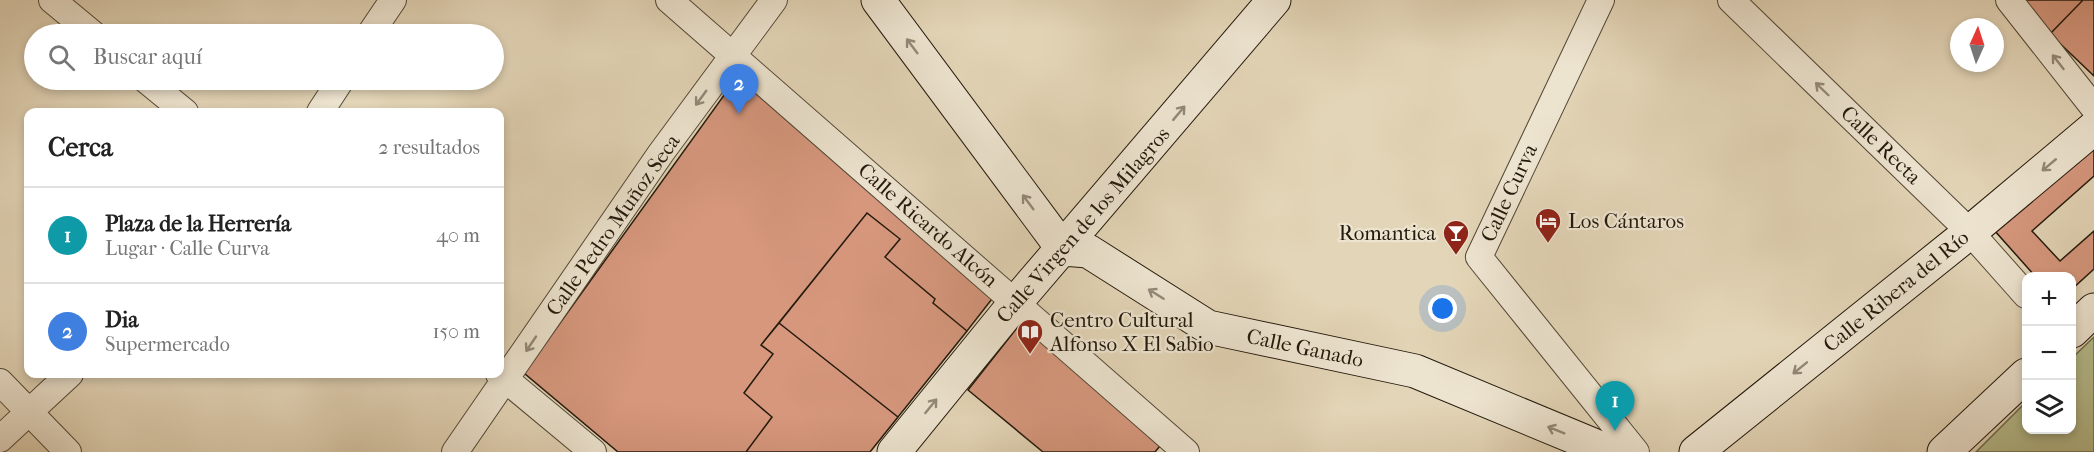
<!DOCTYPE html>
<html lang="es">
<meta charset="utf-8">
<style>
:root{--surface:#fff;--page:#f6f6f6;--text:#222;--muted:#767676;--line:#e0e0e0;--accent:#2563eb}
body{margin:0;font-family:"IM FELL French Canon",serif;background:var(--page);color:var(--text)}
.controls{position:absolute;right:18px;bottom:18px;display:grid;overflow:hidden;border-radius:12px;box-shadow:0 3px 9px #0003}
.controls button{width:54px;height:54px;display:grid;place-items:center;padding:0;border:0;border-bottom:2px solid var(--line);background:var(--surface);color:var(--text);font:30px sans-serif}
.compass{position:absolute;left:1950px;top:18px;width:54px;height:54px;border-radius:50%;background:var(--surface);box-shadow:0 3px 9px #0003;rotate:3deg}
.you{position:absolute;left:1443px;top:309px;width:21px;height:21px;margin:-15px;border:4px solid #fff;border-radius:50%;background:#1a73e8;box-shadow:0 0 0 9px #1a73e833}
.badge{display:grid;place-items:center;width:39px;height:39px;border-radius:50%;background:var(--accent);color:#fff;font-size:20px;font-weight:700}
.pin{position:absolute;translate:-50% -50px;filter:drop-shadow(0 2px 3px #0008)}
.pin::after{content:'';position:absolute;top:32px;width:21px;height:18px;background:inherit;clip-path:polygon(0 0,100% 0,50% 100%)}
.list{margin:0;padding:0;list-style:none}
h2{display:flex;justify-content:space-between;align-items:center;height:78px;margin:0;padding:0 24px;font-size:26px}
h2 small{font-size:20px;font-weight:400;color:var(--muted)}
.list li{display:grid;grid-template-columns:39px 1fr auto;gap:18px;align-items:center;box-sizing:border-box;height:96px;padding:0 24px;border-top:2px solid var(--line)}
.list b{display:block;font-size:22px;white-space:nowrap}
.list p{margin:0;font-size:20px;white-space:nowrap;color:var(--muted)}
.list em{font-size:20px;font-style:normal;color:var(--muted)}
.icon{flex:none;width:33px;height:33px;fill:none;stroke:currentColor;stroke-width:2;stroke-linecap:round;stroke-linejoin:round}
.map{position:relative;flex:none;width:2094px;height:452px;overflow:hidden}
.search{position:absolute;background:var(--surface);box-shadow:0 3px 9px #0003;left:24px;top:24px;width:480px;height:66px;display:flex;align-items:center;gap:15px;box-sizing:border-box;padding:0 21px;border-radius:33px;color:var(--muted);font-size:22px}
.panel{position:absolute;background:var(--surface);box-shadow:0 3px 9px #0003;left:24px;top:108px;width:480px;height:270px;border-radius:12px}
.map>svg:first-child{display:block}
.green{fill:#b6bc8c;stroke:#6c6a4c;stroke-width:1.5}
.building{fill:#d6977d;stroke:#23190c;stroke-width:1.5}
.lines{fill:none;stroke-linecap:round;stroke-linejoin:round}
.street-casing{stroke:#534837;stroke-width:28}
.secondary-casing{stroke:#23190c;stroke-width:35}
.street{stroke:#ede4d0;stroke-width:26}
.secondary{stroke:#ede4d0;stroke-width:33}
.oneway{stroke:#928978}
.labels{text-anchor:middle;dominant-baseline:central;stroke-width:4.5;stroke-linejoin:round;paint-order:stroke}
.street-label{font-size:21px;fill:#23190c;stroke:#ede4d0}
.poi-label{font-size:21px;fill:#23190c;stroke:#ede4d0;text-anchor:start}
</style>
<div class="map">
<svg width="2094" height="452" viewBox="0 0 2094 452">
<rect width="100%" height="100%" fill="#e3d5b7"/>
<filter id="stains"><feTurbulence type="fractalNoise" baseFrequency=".00333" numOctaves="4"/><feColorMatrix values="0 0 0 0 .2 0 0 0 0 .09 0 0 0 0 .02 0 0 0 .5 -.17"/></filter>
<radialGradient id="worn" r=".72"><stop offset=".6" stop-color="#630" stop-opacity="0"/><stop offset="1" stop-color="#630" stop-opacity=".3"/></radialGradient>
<path class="green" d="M2094,337v115h-118l50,-50v28h46v-72z"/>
<path class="building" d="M2022,0h61l-33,34z
M2083,0h11v76l-44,-42z
M740,73l255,222 -28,36 -34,-28 2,-4 -50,-42 15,-18 -33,-26 -106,132 12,9 -29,39 28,24 -26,35h-128l-94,-79z
M2094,141v35l-62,55 28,30 34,-30v38l-22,20v-13h-37l-41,-46z
M867,213l33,26 -15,18 50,42 -2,4 34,28 -69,86 -119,-94z
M1024,319l140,122 -9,11h-112l-75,-62z
M779,323l119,94 -28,35h-124l26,-35 -28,-24 29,-39 -12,-9z"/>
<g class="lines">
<g class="street-casing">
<path id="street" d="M52,0l41,34
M669,0l517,452
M1601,0l-122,257 157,195
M1731,0l239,232 56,63
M2009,0l85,108
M370,34l23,-34
M146,80l39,32
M320,112l21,-32
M499,374l94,78
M0,382l68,70
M0,439l70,-65
M455,452l206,-299 113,-153"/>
</g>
<g class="secondary-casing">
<path id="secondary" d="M878,0l185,249 25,2 120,76 207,44 195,81
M2072,331l22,-21
M894,452l122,-150 258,-302
M1696,452l274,-220 124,-104
M1944,452l82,-77"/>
</g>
<use href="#street" class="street"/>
<use href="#secondary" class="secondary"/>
</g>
<defs><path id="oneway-shaft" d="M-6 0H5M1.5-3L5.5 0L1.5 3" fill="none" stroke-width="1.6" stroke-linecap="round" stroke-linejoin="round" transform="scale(1.5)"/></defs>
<g class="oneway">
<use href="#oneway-shaft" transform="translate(912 46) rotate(-127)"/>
<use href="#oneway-shaft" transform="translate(2058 62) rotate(-128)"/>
<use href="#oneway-shaft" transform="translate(1822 89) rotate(-136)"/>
<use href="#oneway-shaft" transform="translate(701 98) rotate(126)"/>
<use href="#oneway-shaft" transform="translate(1179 113) rotate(-50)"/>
<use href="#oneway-shaft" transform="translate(2049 165) rotate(140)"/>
<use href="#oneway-shaft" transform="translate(1028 202) rotate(-127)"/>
<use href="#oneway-shaft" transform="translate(1156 294) rotate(-148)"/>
<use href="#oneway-shaft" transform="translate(531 344) rotate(124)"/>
<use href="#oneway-shaft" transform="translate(1800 368) rotate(141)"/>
<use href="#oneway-shaft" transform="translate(931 406) rotate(-51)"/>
<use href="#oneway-shaft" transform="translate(1556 430) rotate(-158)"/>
</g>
<defs>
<g id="hotel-pin" transform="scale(1.35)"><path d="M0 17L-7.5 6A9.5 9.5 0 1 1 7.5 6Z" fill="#8f2418" stroke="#ede4d0"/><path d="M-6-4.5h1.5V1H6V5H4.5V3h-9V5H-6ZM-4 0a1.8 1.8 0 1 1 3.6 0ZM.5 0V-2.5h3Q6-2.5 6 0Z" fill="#fff"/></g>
<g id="bar-pin" transform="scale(1.35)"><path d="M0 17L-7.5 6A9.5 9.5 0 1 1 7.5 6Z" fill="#8f2418" stroke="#ede4d0"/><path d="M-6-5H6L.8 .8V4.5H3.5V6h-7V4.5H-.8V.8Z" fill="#fff"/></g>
<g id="library-pin" transform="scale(1.35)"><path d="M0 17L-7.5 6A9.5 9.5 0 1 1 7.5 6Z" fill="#8f2418" stroke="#ede4d0"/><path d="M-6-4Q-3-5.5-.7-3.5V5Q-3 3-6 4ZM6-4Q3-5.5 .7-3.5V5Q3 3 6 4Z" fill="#fff"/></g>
</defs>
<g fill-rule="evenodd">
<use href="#hotel-pin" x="1548" y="221"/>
<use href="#bar-pin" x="1456" y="233"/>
<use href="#library-pin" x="1030" y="332"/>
</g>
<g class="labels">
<g class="street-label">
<text transform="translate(1881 145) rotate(44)">Calle Recta</text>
<text transform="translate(1509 193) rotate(-65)">Calle Curva</text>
<text transform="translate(613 225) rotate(-55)">Calle Pedro Muñoz Seca</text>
<text transform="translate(928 225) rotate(41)">Calle Ricardo Alcón</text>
<text transform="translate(1083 225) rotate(-49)">Calle Virgen de los Milagros</text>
<text transform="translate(1896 291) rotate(-39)">Calle Ribera del Río</text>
<text transform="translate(1305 348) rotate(12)">Calle Ganado</text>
</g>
<g class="poi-label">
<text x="1568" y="221">Los Cántaros</text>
<text x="1436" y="233" text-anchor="end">Romantica</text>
<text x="1050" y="320">Centro Cultural<tspan x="1050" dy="24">Alfonso X El Sabio</tspan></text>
</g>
</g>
<rect width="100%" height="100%" filter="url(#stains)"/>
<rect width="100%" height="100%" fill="url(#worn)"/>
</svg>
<div class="controls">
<button>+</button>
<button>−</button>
<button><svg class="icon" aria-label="layers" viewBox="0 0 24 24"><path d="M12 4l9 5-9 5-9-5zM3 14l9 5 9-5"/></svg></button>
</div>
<svg class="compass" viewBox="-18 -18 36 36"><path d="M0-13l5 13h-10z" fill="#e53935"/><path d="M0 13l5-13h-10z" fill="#767676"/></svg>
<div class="you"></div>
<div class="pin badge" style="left:1615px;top:431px;background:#0f9aa8">1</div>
<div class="pin badge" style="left:739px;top:114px;background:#3f7fe0">2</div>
<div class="search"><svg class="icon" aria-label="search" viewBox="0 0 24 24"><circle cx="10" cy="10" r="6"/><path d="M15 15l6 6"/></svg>Buscar aquí</div>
<section class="panel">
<h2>Cerca<small>2 resultados</small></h2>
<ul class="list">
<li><span class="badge" style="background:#0f9aa8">1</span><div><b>Plaza de la Herrería</b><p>Lugar · Calle Curva</p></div><em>40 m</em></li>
<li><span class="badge" style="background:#3f7fe0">2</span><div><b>Dia</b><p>Supermercado</p></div><em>150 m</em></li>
</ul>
</section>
</div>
